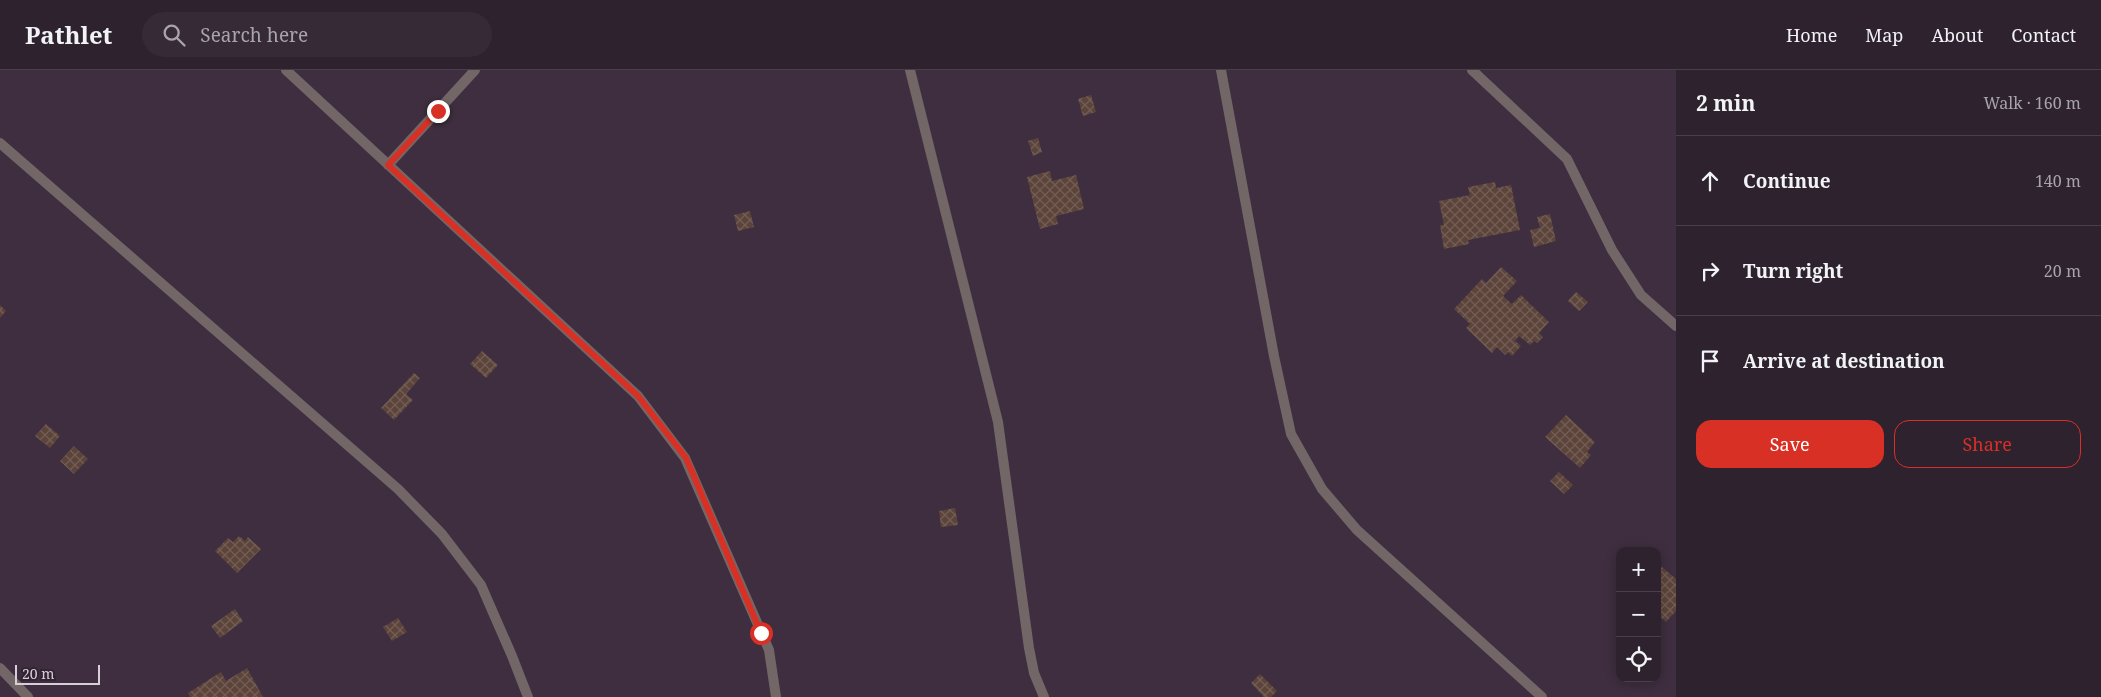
<!DOCTYPE html>
<meta charset="utf-8">
<style>
:root{--surface:#2e222f;--page:#362a37;--text:#f1f3f6;--muted:#a7a4aa;--line:#493f4b;--accent:#d93025}
body{margin:0;font-family:"Noto Serif",serif;background:var(--page);color:var(--text)}
.controls{position:absolute;right:15px;bottom:15px;display:grid;overflow:hidden;border-radius:10px;box-shadow:0 2px 12px #0003}
.controls button{width:45px;height:45px;display:grid;place-items:center;padding:0;border:0;border-bottom:1px solid var(--line);background:var(--surface);color:var(--text);font:25px sans-serif}
.scale{position:absolute;left:15px;bottom:12px;width:85px;box-sizing:border-box;padding-left:5px;border:2px solid #d8ced8;border-top:0;font-size:14px;line-height:18px;white-space:nowrap;color:#d8ced8;-webkit-text-stroke:4px #332434;paint-order:stroke}
.stop{position:absolute;width:15px;height:15px;margin:-11px;border:4px solid #d93025;border-radius:50%;background:#fff}
.stop.end{background:#d93025;border-color:#fff;box-shadow:0 1px 5px #0008}
.list{margin:0;padding:0;list-style:none}
h2{display:flex;justify-content:space-between;align-items:center;height:65px;margin:0;padding:0 20px;font-size:21px}
h2 small{font-size:16px;font-weight:400;color:var(--muted)}
.list li{display:grid;grid-template-columns:32px 1fr auto;gap:15px;align-items:center;box-sizing:border-box;height:90px;padding:0 20px;border-top:1px solid var(--line)}
.list b{display:block;font-size:19px;white-space:nowrap}
.list em{font-size:16px;font-style:normal;color:var(--muted)}
.actions{display:flex;gap:10px;padding:15px 20px}
.actions a{flex:1;padding:11px 0;border:1px solid var(--accent);border-radius:15px;text-align:center;font-size:18px;color:var(--accent)}
.actions .main{background:var(--accent);color:#fff}
.icon{flex:none;width:28px;height:28px;fill:none;stroke:currentColor;stroke-width:2;stroke-linecap:round;stroke-linejoin:round}
.map{position:relative;flex:none;width:1676px;height:627px;overflow:hidden}
header{display:flex;align-items:center;gap:30px;box-sizing:border-box;height:70px;padding:0 25px;background:var(--surface);border-bottom:1px solid var(--line)}
header strong{font-size:24px}
nav{display:flex;gap:28px;margin-inline-start:auto;font-size:18px}
.search{width:350px;height:45px;background:var(--page);display:flex;align-items:center;gap:12px;box-sizing:border-box;padding:0 18px;border-radius:28px;color:var(--muted);font-size:19px}
main{display:flex}
aside{flex:1;background:var(--surface)}
.map>svg:first-child{display:block}
.building{fill:url(#building-cross-hatch)}
.lines{fill:none;stroke-linecap:round;stroke-linejoin:round}
.minor{stroke:#736666;stroke-width:10}
.route{stroke:#d93025;stroke-width:6}
</style>
<header>
<strong>Pathlet</strong>
<div class="search"><svg class="icon" aria-label="search" viewBox="0 0 24 24"><circle cx="10" cy="10" r="6"/><path d="M15 15l6 6"/></svg>Search here</div>
<nav><a>Home</a><a>Map</a><a>About</a><a>Contact</a></nav>
</header>
<main>
<div class="map">
<svg width="1676" height="627" viewBox="0 0 1676 627">
<defs>
<pattern id="building-cross-hatch" width="8" height="8" patternUnits="userSpaceOnUse" patternTransform="scale(1.25)"><rect width="8" height="8" fill="#5c443a"/><path d="M0 0l8 8M0 8l8-8" fill="none" stroke="#735e56"/></pattern>
</defs>
<rect width="100%" height="100%" fill="#3e2e3f"/>
<path class="building" d="M1091,25l5,17 -13,4 -5,-17z
M1038,68l4,14 -9,4 -5,-15z
M1050,101l2,10 24,-6 8,34 -28,7 2,8 -18,5 -13,-52z
M1495,112l1,6 15,-3 9,45 -52,10 1,4 -25,5 -4,-24h4l-5,-24 31,-6 -2,-8z
M750,141l4,16 -16,4 -4,-16z
M1550,144l6,27 -22,6 -4,-17 10,-2 -3,-11z
M1501,197l16,14 -14,15 9,8 9,-9 28,27 -10,11 4,4 -6,6 -3,-2 -4,4 -11,-9 -4,5 6,5 -9,10 -4,-4 -3,3 -8,-8 -5,6 -26,-25 4,-4 -16,-15 28,-30 4,4z
M1576,222l12,10 -9,9 -11,-10z
M0,235l6,6 -6,7z
M482,281l16,14 -12,13 -16,-14z
M414,303l6,5 -14,16 7,6 -19,20 -13,-12z
M1566,345l29,27 -8,10 4,3 -11,13 -35,-31z
M46,354l14,12 -10,12 -15,-12z
M74,376l14,13 -14,15 -14,-13z
M1559,402l14,13 -9,9 -14,-13z
M955,438l3,17 -17,2 -2,-16z
M239,466l6,5 3,-4 13,12 -24,24 -22,-22 13,-13 5,4z
M1662,497l14,12v32l-10,11 -9,-8v-41z
M235,539l8,12 -23,17 -9,-12z
M398,548l9,14 -15,9 -9,-14z
M247,598l16,29h-73l-2,-4 33,-21 5,9z
M1260,604l17,17 -6,6h-7l-13,-14z"/>
<g class="lines">
<path class="minor" d="M286,0l352,326 47,62 84,192 7,47
M910,0l88,352 31,226 5,25 10,24
M1221,0l53,286 17,78 31,55 35,41 185,167
M1472,0l95,89 45,91 29,45 35,31
M0,73l398,346 44,45 39,51 31,71 16,41
M388,95l87,-95
M0,598l28,29"/>
</g>
<g class="lines">
<path class="route" d="M438,41l-50,54 250,231 48,62 75,175"/>
</g>
</svg>
<div class="controls">
<button>+</button>
<button>−</button>
<button><svg class="icon" aria-label="locate" viewBox="0 0 24 24"><circle cx="12" cy="12" r="6"/><path d="M12 2v4M12 18v4M2 12h4M18 12h4"/></svg></button>
</div>
<div class="scale">20 m</div>
<div class="stop" style="left:761px;top:563px"></div>
<div class="stop end" style="left:438px;top:41px"></div>
</div>
<aside>
<h2>2 min<small>Walk · 160 m</small></h2>
<ul class="list">
<li><svg class="icon" aria-label="ahead" viewBox="0 0 24 24"><path d="M12 20V5M6 11l6-6 6 6"/></svg><div><b>Continue</b></div><em>140 m</em></li>
<li><svg class="icon" aria-label="right" viewBox="0 0 24 24"><path d="M7 20v-9h11M14 6l5 5-5 5"/></svg><div><b>Turn right</b></div><em>20 m</em></li>
<li><svg class="icon" aria-label="arrive" viewBox="0 0 24 24"><path d="M6 21V4h12l-3 4 3 4H6"/></svg><div><b>Arrive at destination</b></div></li>
</ul>
<div class="actions"><a class="main">Save</a><a>Share</a></div>
</aside>
</main>
